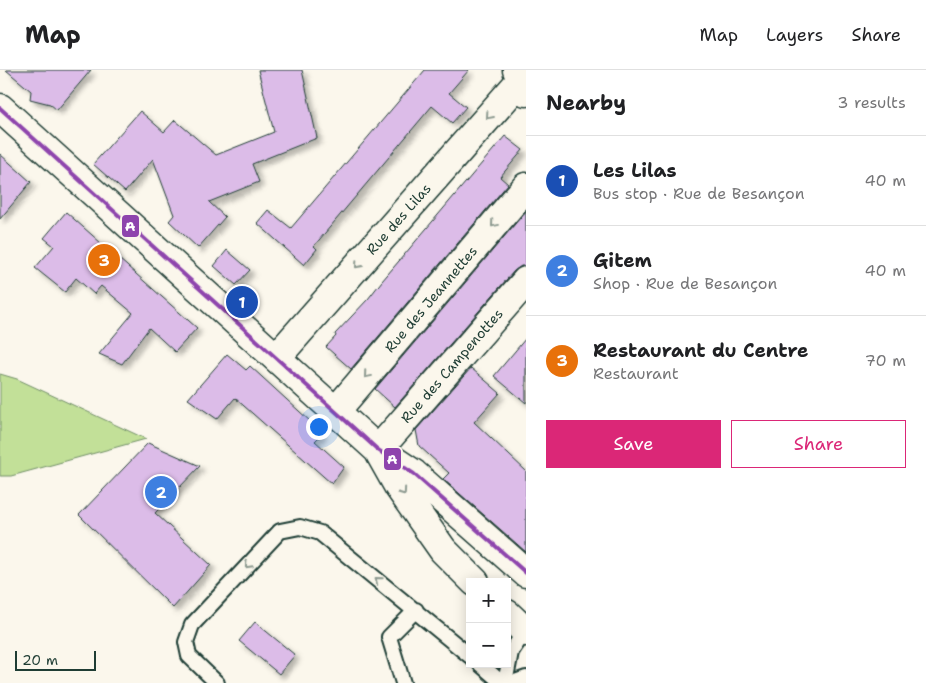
<!DOCTYPE html>
<meta charset="utf-8">
<style>
:root{--surface:#fff;--page:#f6f6f6;--text:#202124;--muted:#757577;--line:#e0e0e0;--accent:#db2777}
body{margin:0;font-family:"Shantell Sans",sans-serif;background:var(--page);color:var(--text)}
.controls{position:absolute;right:15px;bottom:15px;display:grid;overflow:hidden;border-radius:0px;box-shadow:0 2px 12px #0003}
.controls button{width:45px;height:45px;display:grid;place-items:center;padding:0;border:0;border-bottom:1px solid var(--line);background:var(--surface);color:var(--text);font:25px sans-serif}
.scale{position:absolute;left:15px;bottom:12px;width:81px;box-sizing:border-box;padding-left:5px;border:2px solid #1f3d34;border-top:0;font-size:14px;line-height:18px;white-space:nowrap;color:#1f3d34;-webkit-text-stroke:4px #fbf7ec;paint-order:stroke}
.you{position:absolute;left:318px;top:356px;width:18px;height:18px;margin:-12px;border:4px solid #fff;border-radius:50%;background:#1a73e8;box-shadow:0 0 0 8px #1a73e833}
.badge{display:grid;place-items:center;width:32px;height:32px;border-radius:50%;background:var(--accent);color:#fff;font-size:16px;font-weight:700}
.pin{position:absolute;translate:-50% -50%;border:2px solid #fff;box-shadow:0 1px 5px #0006}
.list{margin:0;padding:0;list-style:none}
h2{display:flex;justify-content:space-between;align-items:center;height:65px;margin:0;padding:0 20px;font-size:21px}
h2 small{font-size:16px;font-weight:400;color:var(--muted)}
.list li{display:grid;grid-template-columns:32px 1fr auto;gap:15px;align-items:center;box-sizing:border-box;height:90px;padding:0 20px;border-top:1px solid var(--line)}
.list b{display:block;font-size:19px;white-space:nowrap}
.list p{margin:0;font-size:16px;white-space:nowrap;color:var(--muted)}
.list em{font-size:16px;font-style:normal;color:var(--muted)}
.actions{display:flex;gap:10px;padding:15px 20px}
.actions a{flex:1;padding:11px 0;border:1px solid var(--accent);border-radius:0px;text-align:center;font-size:18px;color:var(--accent)}
.actions .main{background:var(--accent);color:#fff}
.map{position:relative;flex:none;width:526px;height:613px;overflow:hidden}
header{display:flex;align-items:center;gap:30px;box-sizing:border-box;height:70px;padding:0 25px;background:var(--surface);border-bottom:1px solid var(--line)}
header strong{font-size:24px}
nav{display:flex;gap:28px;margin-inline-start:auto;font-size:18px}
main{display:flex}
aside{flex:1;background:var(--surface)}
.map>svg:first-child{display:block}
.green{fill:#c2e098;stroke:#708e66}
.building{fill:#dcbce8;stroke:#1f3d34;filter:url(#shadow)}
.lines{fill:none;stroke-linecap:round;stroke-linejoin:round}
.service-casing{stroke:#1f3d34;stroke-width:18}
.minor-casing{stroke:#1f3d34;stroke-width:31}
.tertiary-casing{stroke:#1f3d34;stroke-width:31}
.secondary-casing{stroke:#1f3d34;stroke-width:31}
.service{stroke:#fbf7ec;stroke-width:14}
.minor{stroke:#fbf7ec;stroke-width:28}
.tertiary{stroke:#fbf7ec;stroke-width:28}
.secondary{stroke:#fbf7ec;stroke-width:28}
.bus-1-casing{stroke:#fbf7ec;stroke-width:8}
.bus-1{stroke:#8e44ad;stroke-width:4}
.oneway{stroke:#8d9a90}
.labels{text-anchor:middle;dominant-baseline:central;stroke-width:4.5;stroke-linejoin:round;paint-order:stroke}
.street-label{font-size:14px;fill:#1f3d34;stroke:#fbf7ec}
.line-badge{stroke:#fbf7ec;stroke-width:2}
.badge-label{font-size:14px;text-anchor:middle;font-weight:bold;fill:#fff}
</style>
<header>
<strong>Map</strong>
<nav><a>Map</a><a>Layers</a><a>Share</a></nav>
</header>
<main>
<div class="map">
<svg width="526" height="613" viewBox="0 0 526 613">
<defs>
<filter id="shadow"><feDropShadow dx="4.5" dy="4.5" stdDeviation="2.5" flood-color="#0004"/></filter>
</defs>
<rect width="100%" height="100%" fill="#fbf7ec"/>
<filter id="ink" filterUnits="userSpaceOnUse"><feTurbulence type="fractalNoise" baseFrequency=".02" numOctaves="2"/><feDisplacementMap in="SourceGraphic" scale="10" xChannelSelector="R" yChannelSelector="G"/><feConvolveMatrix kernelMatrix="1 2 1 2 8 2 1 2 1" color-interpolation-filters="sRGB"/></filter>
<g filter="url(#ink)">
<path class="green" d="M0,304l17,5 129,60 -135,37h-11z"/>
<path class="building" d="M6,0h85l-34,40 -7,-6 -20,-5 1,-8z
M258,0h44l15,68 -65,26 7,18 -50,20 16,15 -27,31 -29,-27 5,-6 -21,-56 -28,33 -32,-28 47,-53 24,21 11,-12 41,35 58,-23z
M425,0h44l-20,23 17,14 -14,16 -20,-17 -118,140 3,3 -13,16 -47,-42 11,-13 23,18z
M505,66l18,14 -23,27 8,7 -157,185 -25,-22 10,-11 -1,-2 33,-35 14,-18z
M0,84l31,28 -31,37z
M526,141v55h-5l-7,5 -119,136 -20,-18z
M66,142l131,116 -22,24 -26,-24 -27,36 -23,-10 34,-41 -32,-27 -7,8 -18,-16 -11,14 -30,-24 19,-22 -10,-8z
M227,180l23,20 -14,15 -22,-19z
M526,268v65l-32,-27z
M227,284l19,16 4,-4 73,67 -8,8 29,26 -12,17 -97,-86 -18,21 -29,-20z
M471,298l29,25 -26,29 52,49v81l-83,-73 6,-6 -30,-27 -3,-16z
M148,373l52,23 -45,47 56,52 -38,43 -94,-93z
M255,552l40,33 -16,19 -40,-33z"/>
<g class="lines">
<g class="service-casing">
<path id="service" d="M480,594l22,19
M217,613l-28,-27 -3,-14 6,-17 88,-94 20,-4 20,6 150,123
M403,613l-14,-46 27,-27
M505,613l6,-31 14,-21
M512,613l14,-5"/>
</g>
<g class="minor-casing">
<g id="minor">
<path id="s1" d="M277,287l244,-277"/>
<path id="s2" d="M335,342l191,-225"/>
<path id="s3" d="M378,380l148,-169"/>
</g>
</g>
<g class="tertiary-casing">
<path id="tertiary" d="M517,0l9,22"/>
</g>
<g class="secondary-casing">
<path id="secondary" d="M0,38l378,342 36,24 112,99
M380,384l18,32 45,64 32,32
M507,544l19,18"/>
</g>
<use href="#service" class="service"/>
<use href="#minor" class="minor"/>
<use href="#tertiary" class="tertiary"/>
<use href="#secondary" class="secondary"/>
<g class="bus-1-casing">
<path id="bus-1" d="M0,38l378,342 36,24 112,99"/>
</g>
<use href="#bus-1" class="bus-1"/>
</g>
<defs><path id="oneway-chevron" d="M-2-3.5L2.5 0L-2 3.5" fill="none" stroke-width="1.6" stroke-linecap="round" stroke-linejoin="round" transform="scale(1.25)"/></defs>
<g class="oneway">
<use href="#oneway-chevron" transform="translate(489 46) rotate(131)"/>
<use href="#oneway-chevron" transform="translate(494 154) rotate(130)"/>
<use href="#oneway-chevron" transform="translate(358 195) rotate(131)"/>
<use href="#oneway-chevron" transform="translate(367 305) rotate(130)"/>
<use href="#oneway-chevron" transform="translate(403 422) rotate(55)"/>
<use href="#oneway-chevron" transform="translate(248 495) rotate(133)"/>
<use href="#oneway-chevron" transform="translate(378 510) rotate(-141)"/>
</g>
</g>
<g class="labels">
<g class="street-label">
<text stroke="none"><textPath href="#s1" startOffset="184">Rue des Lilas</textPath></text>
<text stroke="none"><textPath href="#s2" startOffset="148">Rue des Jeannettes</textPath></text>
<text stroke="none"><textPath href="#s3" startOffset="112">Rue des Campenottes</textPath></text>
</g>
</g>
<g class="line-badge">
<rect x="121" y="144" width="19" height="24" rx="5" fill="#8e44ad"/>
<rect x="383" y="377" width="19" height="24" rx="5" fill="#8e44ad"/>
</g>
<g class="badge-label">
<text x="130" y="161">A</text>
<text x="392" y="394">A</text>
</g>
</svg>
<div class="controls">
<button>+</button>
<button>−</button>
</div>
<div class="scale">20 m</div>
<div class="you"></div>
<div class="pin badge" style="left:242px;top:232px;background:#1a4fb4">1</div>
<div class="pin badge" style="left:161px;top:422px;background:#3f7fe0">2</div>
<div class="pin badge" style="left:104px;top:190px;background:#e8710a">3</div>
</div>
<aside>
<h2>Nearby<small>3 results</small></h2>
<ul class="list">
<li><span class="badge" style="background:#1a4fb4">1</span><div><b>Les Lilas</b><p>Bus stop · Rue de Besançon</p></div><em>40 m</em></li>
<li><span class="badge" style="background:#3f7fe0">2</span><div><b>Gitem</b><p>Shop · Rue de Besançon</p></div><em>40 m</em></li>
<li><span class="badge" style="background:#e8710a">3</span><div><b>Restaurant du Centre</b><p>Restaurant</p></div><em>70 m</em></li>
</ul>
<div class="actions"><a class="main">Save</a><a>Share</a></div>
</aside>
</main>
